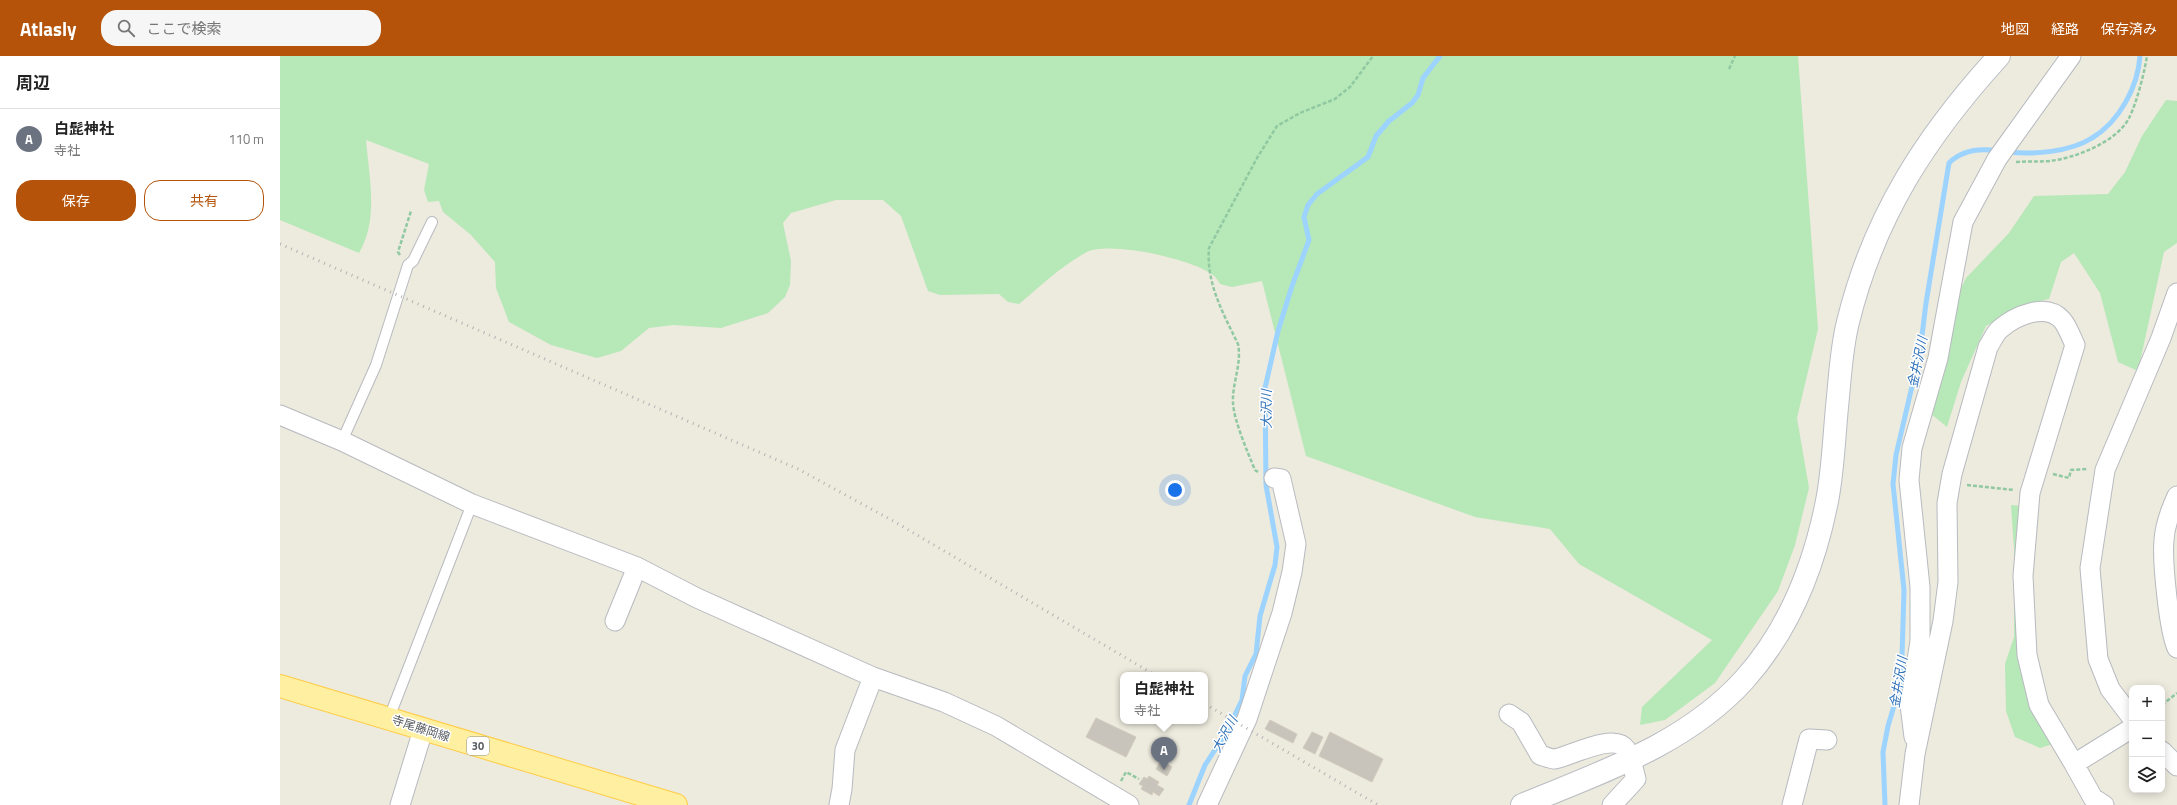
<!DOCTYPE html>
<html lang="ja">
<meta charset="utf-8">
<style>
:root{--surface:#fff;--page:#f6f6f6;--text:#222;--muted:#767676;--line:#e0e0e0;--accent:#b45309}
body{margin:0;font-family:"Titillium Web","Noto Sans JP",sans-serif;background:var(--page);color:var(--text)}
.controls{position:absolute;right:12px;bottom:12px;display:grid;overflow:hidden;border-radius:8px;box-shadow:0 2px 10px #0003}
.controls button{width:36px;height:36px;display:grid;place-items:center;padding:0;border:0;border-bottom:1px solid var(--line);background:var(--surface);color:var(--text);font:20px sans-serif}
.you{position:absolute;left:895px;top:434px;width:14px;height:14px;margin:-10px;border:3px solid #fff;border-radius:50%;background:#1a73e8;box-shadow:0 0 0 6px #1a73e833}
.badge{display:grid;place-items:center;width:26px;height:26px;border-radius:50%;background:var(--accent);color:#fff;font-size:13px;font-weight:700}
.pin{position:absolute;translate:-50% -33px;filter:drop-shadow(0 1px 2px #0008)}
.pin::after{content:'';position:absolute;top:21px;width:14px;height:12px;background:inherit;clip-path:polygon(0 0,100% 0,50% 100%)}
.popup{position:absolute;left:840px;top:616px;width:88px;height:52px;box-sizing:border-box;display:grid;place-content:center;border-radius:8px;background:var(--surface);filter:drop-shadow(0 1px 3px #0005);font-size:13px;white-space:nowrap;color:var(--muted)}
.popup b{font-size:15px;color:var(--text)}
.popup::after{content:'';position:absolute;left:50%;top:100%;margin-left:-8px;border:8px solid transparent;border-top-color:var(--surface)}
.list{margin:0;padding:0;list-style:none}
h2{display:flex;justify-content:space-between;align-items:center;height:52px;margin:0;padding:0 16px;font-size:17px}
h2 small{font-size:13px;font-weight:400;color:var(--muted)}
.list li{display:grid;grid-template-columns:26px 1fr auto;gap:12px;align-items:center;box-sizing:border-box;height:60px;padding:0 16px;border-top:1px solid var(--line)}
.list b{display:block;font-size:15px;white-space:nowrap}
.list p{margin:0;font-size:13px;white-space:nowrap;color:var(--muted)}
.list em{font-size:13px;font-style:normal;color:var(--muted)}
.actions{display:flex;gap:8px;padding:12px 16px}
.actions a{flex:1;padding:9px 0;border:1px solid var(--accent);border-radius:16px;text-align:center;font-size:14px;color:var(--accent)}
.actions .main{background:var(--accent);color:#fff}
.icon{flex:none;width:22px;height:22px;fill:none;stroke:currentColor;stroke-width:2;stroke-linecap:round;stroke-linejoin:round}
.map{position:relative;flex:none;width:1897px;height:749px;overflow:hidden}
header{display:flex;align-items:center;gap:24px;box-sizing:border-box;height:56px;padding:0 20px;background:var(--accent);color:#fff}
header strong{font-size:19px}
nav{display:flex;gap:22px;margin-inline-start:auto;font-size:14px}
.search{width:280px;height:36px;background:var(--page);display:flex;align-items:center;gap:10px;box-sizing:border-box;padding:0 14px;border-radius:16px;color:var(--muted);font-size:15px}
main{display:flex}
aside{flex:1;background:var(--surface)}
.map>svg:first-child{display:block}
.green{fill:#b7e8b8}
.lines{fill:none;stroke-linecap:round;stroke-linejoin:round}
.stream{stroke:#9cd3ff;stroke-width:5}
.building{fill:#c8c4bb;stroke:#d2cbbc}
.lane-casing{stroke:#b7babf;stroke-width:12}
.street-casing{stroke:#b7babf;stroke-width:21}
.secondary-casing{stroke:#b9bdc4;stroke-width:24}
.primary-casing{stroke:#ffcc45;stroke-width:24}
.path{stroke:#90c9a1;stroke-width:2.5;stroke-dasharray:4 2;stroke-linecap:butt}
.lane{stroke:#fff;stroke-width:10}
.street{stroke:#fff;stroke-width:19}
.secondary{stroke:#fff;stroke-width:22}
.primary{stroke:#fff0a1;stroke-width:22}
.rail{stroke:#b3b4b4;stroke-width:3;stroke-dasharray:1 5;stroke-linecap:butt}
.labels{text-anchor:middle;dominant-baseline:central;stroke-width:3;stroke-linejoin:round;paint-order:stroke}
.shield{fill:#fff;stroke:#8a8d90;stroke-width:1}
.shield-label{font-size:11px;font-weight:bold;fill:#585c61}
.street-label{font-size:12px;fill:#585c61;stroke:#fff}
.water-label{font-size:13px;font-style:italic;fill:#3073ba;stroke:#fff}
</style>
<header>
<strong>Atlasly</strong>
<div class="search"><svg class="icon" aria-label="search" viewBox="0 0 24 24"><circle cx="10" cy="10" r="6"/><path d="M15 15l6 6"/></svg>ここで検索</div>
<nav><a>地図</a><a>経路</a><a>保存済み</a></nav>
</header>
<main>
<aside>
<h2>周辺<small></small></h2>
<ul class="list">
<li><span class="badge" style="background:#6b7280">A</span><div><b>白髭神社</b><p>寺社</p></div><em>110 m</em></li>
</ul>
<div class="actions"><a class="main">保存</a><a>共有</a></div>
</aside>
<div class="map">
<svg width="1897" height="749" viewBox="0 0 1897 749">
<rect width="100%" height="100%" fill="#edeade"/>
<path class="green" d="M0,0h1518l20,273 -21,89 12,70 -14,57 -17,46 -63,92 -50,37 -25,5 2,-18 70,-67 -133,-76 -29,-35 -75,-12 -169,-61 -44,-175 -30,6 -12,-3c-2,-3 -4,-7 -7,-9 -20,-16 -103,-34 -126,-23 -25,13 -46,34 -68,52l-11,-2 -9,-8 -59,1 -12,-4 -27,-75 -18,-16h-47l-45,13 -8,10 8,38 -1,24 -5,12 -17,16 -47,15 -48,-3 -24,3 -28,23 -24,7 -46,-13 -42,-23 -13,-34 -1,-26 -24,-27 -28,-23 -4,-11 -11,1 -4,-12 5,-26 -63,-24c3,37 13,79 -7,113l-79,-33z
M1886,44l11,1v142l-13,9 -26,119 -20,-9 -18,-69 -26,-40 -13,9 -12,37 -25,6 -38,21 -25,56 -14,45 -23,-19 17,-79 25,-51 43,-45 25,-37 74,-2 17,-22 17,-36z
M1731,449l11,1 -5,49 36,189 -13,4 -25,-11 -9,-26 -1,-47 9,-27v-88z"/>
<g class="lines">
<path class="stream" d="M1728,96c25,3 62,0 84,-14 27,-16 46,-51 48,-82
M909,749l16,-40 21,-32 16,-33 3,-24 11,-22 4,-38 15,-51 2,-18 -11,-62 -1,-97 13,-57 14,-45 17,-46 -5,-23 4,-12 9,-11 51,-37 8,-21 13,-15 23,-18 6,-8 5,-17 17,-22
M1605,749l-2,-53 5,-26 11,-37 3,-32 2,-67 -11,-106 3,-29 24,-103 6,-49 23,-140c13,-13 31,-15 49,-12"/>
</g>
<path class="building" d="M816,662l40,19 -10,20 -40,-20z
M990,664l27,14 -4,9 -28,-14z
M1032,676l11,5 -8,17 -12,-6z
M1050,676l53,27 -11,23 -53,-26z
M881,704l11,7 -5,9 -11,-7z
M869,720l10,6 -2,3 7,4 -5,7 -6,-4 -1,3 -11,-6 2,-3 -4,-2 5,-7 3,2z"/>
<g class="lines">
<g class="lane-casing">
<path id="lane" d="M62,385l34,-76 32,-100 5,-4 19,-39
M109,662l83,-214"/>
</g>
<g class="street-casing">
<path id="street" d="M0,359l62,26 130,63 165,63 60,31 176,79 71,25 52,24 133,79
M1897,440c-6,13 -12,29 -13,44 -2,21 5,91 13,108
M335,565l22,-54
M1229,658l12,8 19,33c4,1 10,4 15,4 16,-3 59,-27 71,-10 6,9 7,20 10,30l-24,26
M1852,662l-22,-29 -12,-30 -8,-91 15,-98 56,-132 16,-45
M1634,681l-4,-32 10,-64v-54l-11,-107 3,-32 26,-90 25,-136 34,-63 74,-103
M1882,695l15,15
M1794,708l19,34 11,7
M120,749l23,-75
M559,749l3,-16 3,-39 28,-73
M927,749l40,-86 35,-106 10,-41 4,-28 -15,-65 -7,-1
M1512,749l17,-66 18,1
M1629,749l6,-51 28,-133 5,-39 -1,-79 5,-29 36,-127c4,-6 7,-14 12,-18 15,-13 46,-27 62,-9 6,7 9,17 13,25l-45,148 -7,83 4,79 12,50 35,59 58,-36"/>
</g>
<g class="secondary-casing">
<path id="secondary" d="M1242,749c79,-33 163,-60 222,-125 45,-50 70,-113 83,-179 6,-30 7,-63 10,-94 3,-28 4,-58 11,-85 26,-106 78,-186 151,-266"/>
</g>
<g class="primary-casing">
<path id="primary" d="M0,630l396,119"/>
</g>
<path class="path" d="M1449,13l6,-13
M1736,106c11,-1 22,0 34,-1 25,-3 67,-19 79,-43 8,-16 15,-44 18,-62
M120,199l-2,-3 13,-41
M978,416l-3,-2c-7,-17 -21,-49 -22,-67 -1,-20 9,-39 5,-59 -15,-31 -32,-61 -29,-96l48,-90 20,-32 23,-13 35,-14 15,-12 23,-31
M1773,418l16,4 2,-8 16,-1
M1687,429l47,5
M1882,649l15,-12
M841,725l5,-9 13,7"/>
<use href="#lane" class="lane"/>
<use href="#street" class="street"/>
<use href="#secondary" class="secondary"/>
<use href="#primary" class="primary"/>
<path class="rail" d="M0,188l518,225 97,53 260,153
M925,648l173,101"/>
</g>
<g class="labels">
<rect class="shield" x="187" y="681" width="22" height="18" rx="3"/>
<g class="shield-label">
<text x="198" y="690">30</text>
</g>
<g class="street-label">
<text transform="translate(141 672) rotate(18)">寺尾藤岡線</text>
</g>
<g class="water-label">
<text transform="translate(1637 306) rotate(-78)">金井沢川</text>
<text transform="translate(986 353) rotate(-90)">大沢川</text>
<text transform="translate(1618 626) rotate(-81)">金井沢川</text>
<text transform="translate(944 678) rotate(-61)">大沢川</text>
</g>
</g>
</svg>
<div class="controls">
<button>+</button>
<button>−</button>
<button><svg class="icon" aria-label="layers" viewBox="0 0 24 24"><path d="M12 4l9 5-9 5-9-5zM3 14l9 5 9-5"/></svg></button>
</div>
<div class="you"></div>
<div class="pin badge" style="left:884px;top:714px;background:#6b7280">A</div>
<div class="popup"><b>白髭神社</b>寺社</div>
</div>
</main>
